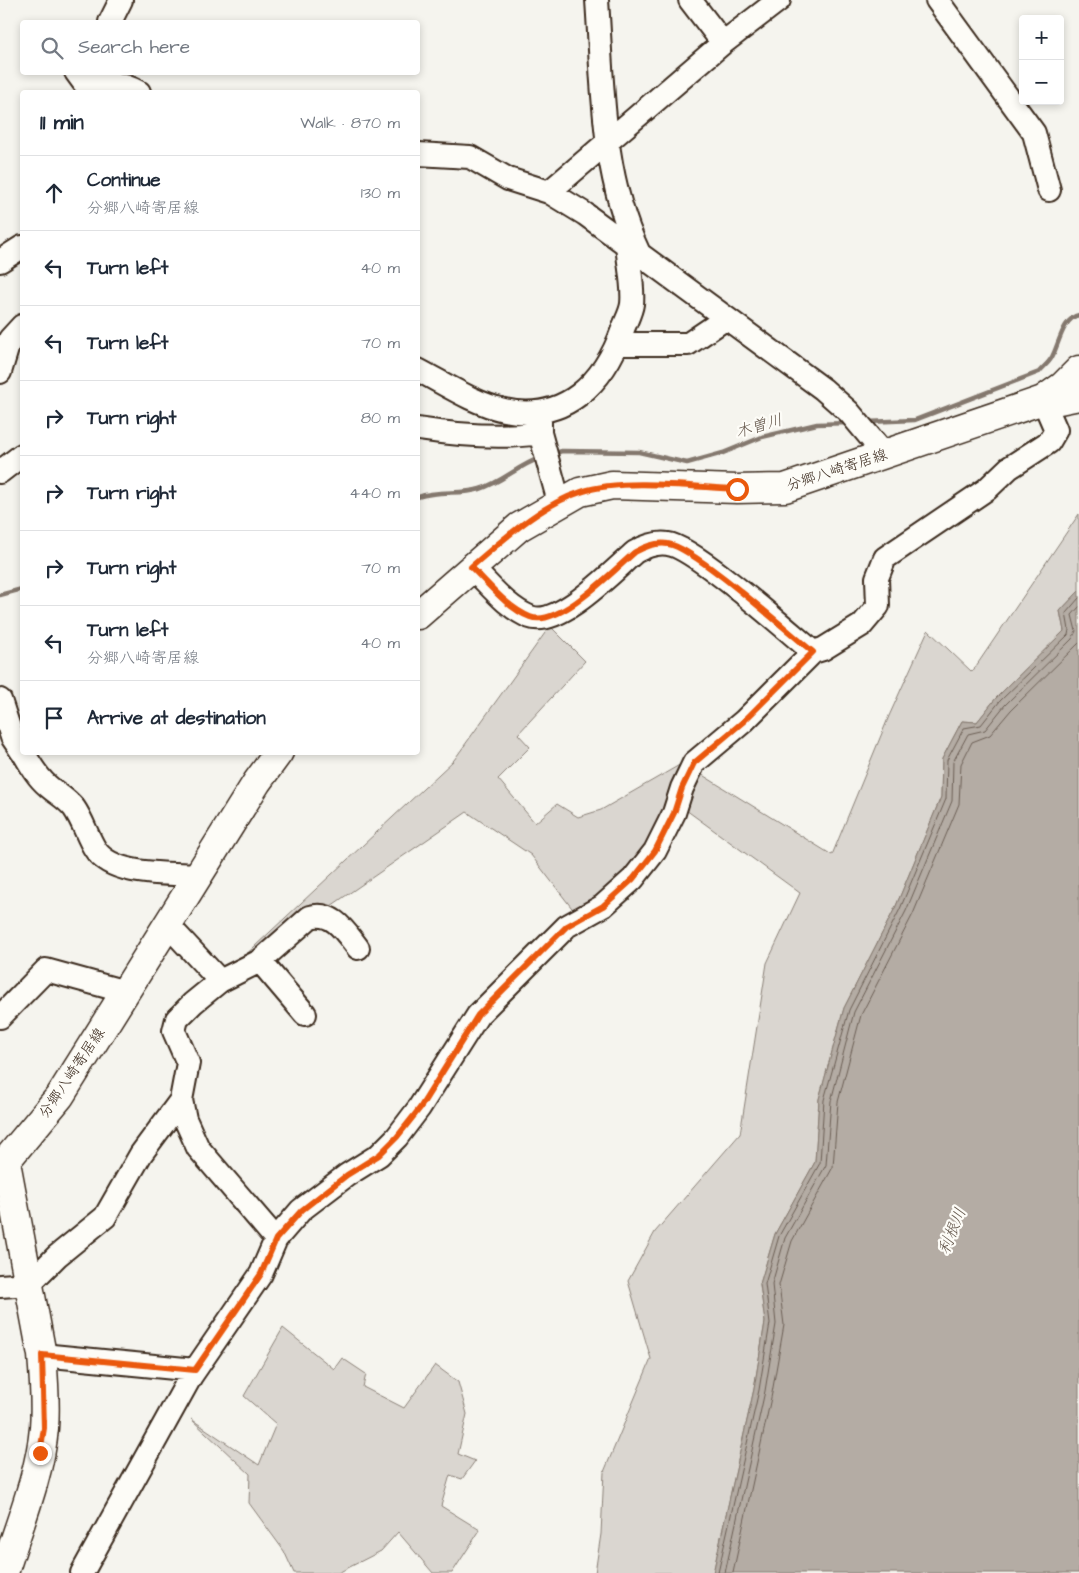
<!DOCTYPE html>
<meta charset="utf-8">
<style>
:root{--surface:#fff;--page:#f6f6f7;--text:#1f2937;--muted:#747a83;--line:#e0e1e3}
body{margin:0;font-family:"Architects Daughter","Klee One",sans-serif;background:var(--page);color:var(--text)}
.controls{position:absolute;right:15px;top:15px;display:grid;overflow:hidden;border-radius:5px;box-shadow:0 2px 8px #0003}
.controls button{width:45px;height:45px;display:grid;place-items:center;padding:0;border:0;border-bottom:1px solid var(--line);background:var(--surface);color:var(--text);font:25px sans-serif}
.stop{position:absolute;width:15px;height:15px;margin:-11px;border:4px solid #ea580c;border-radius:50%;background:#fff}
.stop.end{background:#ea580c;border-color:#fff;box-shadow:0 1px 5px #0008}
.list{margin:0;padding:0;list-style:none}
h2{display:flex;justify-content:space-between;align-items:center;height:65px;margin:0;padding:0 20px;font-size:21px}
h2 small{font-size:16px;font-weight:400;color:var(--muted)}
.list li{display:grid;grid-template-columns:32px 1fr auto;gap:15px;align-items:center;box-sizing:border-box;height:75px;padding:0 20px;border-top:1px solid var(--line)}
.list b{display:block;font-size:19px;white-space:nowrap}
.list p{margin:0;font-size:16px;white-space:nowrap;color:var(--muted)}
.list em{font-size:16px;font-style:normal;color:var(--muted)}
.icon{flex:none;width:28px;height:28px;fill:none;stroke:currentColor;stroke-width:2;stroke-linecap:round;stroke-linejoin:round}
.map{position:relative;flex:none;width:1079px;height:1573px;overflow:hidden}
.search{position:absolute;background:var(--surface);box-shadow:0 2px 8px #0003;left:20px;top:20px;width:400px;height:55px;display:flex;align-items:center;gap:12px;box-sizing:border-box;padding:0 18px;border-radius:5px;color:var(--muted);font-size:19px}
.panel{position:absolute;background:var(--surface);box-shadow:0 2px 8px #0003;left:20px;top:90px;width:400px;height:665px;border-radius:5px}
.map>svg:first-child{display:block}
.green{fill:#dad6d0;stroke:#8a8077}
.water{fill:#b4aca4;stroke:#84786e}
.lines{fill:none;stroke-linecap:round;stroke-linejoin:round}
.shore{stroke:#6b5e54;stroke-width:1}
.stream{stroke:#84786e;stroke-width:4.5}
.minor-casing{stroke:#3b2a1e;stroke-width:26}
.major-casing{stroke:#3b2a1e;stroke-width:31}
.minor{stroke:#fdfcf7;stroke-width:22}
.major{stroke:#fdfcf7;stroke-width:28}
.route{stroke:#ea580c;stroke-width:6}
.labels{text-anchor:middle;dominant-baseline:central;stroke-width:4.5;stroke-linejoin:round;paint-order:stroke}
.street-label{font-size:15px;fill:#3b2a1e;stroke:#fdfcf7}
.water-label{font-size:16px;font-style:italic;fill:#65584d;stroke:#fdfcf7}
</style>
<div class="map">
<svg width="1079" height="1573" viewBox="0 0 1079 1573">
<rect width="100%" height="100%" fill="#f5f4ee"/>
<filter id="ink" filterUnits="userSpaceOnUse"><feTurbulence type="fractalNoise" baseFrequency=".02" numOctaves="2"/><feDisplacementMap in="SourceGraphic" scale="10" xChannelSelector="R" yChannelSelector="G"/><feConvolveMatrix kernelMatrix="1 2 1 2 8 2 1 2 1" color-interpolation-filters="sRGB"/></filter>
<g filter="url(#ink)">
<path class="green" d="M1079,514v77l-19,20 4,20 -68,67 -19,24 -15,-1 -20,38 -1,38 -45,109 -52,102 -25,91 -4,63 -40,72 -15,50 5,38 -11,67 -41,184h-118l6,-39 3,-62 47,-113 -23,-78 27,-49 85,-98 27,-171 33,-70 -114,-83 -40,38 -36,48 -32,20 -47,-61 -64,-43 -223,154 -5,-5 215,-201 96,-134 35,35 -67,73 12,13 -32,32 37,44 22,-19 21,13 23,-7 82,-47 149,92 57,-139 39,-86 44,42z
M283,1328l51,41 8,-11 24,16 -3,13 41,21 31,-43 23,17 9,32 -9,40 17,7 -13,18 -12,-4 -9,31 39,24 -28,43h-19l-35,-41 -17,19 -43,22h-44l-10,-22 -35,-48 1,-29 -59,-55 68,46 17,-41 -32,-28z"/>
<path class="water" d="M1079,591v982h-366l41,-184 11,-67 -5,-38 15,-50 40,-72 4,-63 25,-91 52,-102 45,-109 1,-38 20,-38 15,1 19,-24 68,-67 -4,-20z"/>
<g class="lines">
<path class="shore" d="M718,1573l41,-183 11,-67 -5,-39 14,-48 41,-73 4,-63 25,-90 51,-101 46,-110 1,-39 17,-32 17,-3 19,-24 68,-66 1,-5 -3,-17 13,-15
M725,1573l40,-182 11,-67 -4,-40 13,-46 41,-73 5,-64 23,-89 52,-101 46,-110 1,-39 15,-28 17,-4 20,-25 67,-66 4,-8 -4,-16 7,-8
M733,1573l39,-180 12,-68 -5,-40 13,-44 41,-74 5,-65 23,-87 52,-101 46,-110 2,-40 11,-22 18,-7 21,-25 68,-67"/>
<path class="stream" d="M867,422l48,-2 124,-48c4,-5 10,-9 13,-15 7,-13 11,-39 27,-42
M552,454l10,-3 77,1 48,11 36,-10 39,-16 55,-13 32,-1
M418,497c20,-7 43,-2 62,-8 21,-6 39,-24 60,-31
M0,595l22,-6"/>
<g class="minor-casing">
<path id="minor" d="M597,0c6,84 4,173 41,251
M690,0l33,43
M937,0l97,133 15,57
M110,22l11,-22
M76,72l8,11c18,-3 39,0 55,9
M418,154l52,3 38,22 41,13 36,22 238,175 26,23 36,43
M549,192l174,-149 56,-43
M0,261l22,-14
M617,344h71l37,-25
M418,370c27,14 55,33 86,40 61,13 100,-27 119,-81 3,-8 8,-17 9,-25 2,-19 -4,-42 -5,-61
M0,372l10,-33 12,-13
M540,419v14l19,69
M418,429c39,6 82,10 122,4
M0,472l22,-17
M471,567c18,17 36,41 59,50 29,11 84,-47 105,-65 9,-5 22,-10 33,-8 26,3 120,87 145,108
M0,700l12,37 10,15
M23,752c7,12 14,25 25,34 9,8 18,12 26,22 9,13 13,28 21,41 17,28 75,24 104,26
M167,924l53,57
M260,961l45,53
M0,1017l46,-47 80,22
M276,1239l-78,-91 -13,-29 -4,-19 7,-37 -14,-32 3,-12 16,-16 27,-22 40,-20 50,-44c23,-7 36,16 48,31
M0,1286l29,-2 28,-28 48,-39 36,-63 40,-54
M42,1355l153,15
M82,1573l109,-197 70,-102 15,-35 25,-29 46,-35 32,-20 18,-18 22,-29 59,-93 89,-89 36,-20 30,-27 22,-28 19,-38 8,-25 12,-25 50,-42 69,-69 10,-3 39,-24 16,-19 -1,-28 8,-20 102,-69 22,-21 40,-26 7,-12 -13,-30"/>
</g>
<g class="major-casing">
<path id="major" d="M1043,400l20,-14 16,-16
M418,615l101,-88 61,-35 32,-7 125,4 48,-1 258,-88 11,1 25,-5
M0,1168l60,-72 197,-314 22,-30
M4,1573c14,-46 36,-97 40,-145 2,-24 0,-49 -2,-73l-36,-193"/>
</g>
<use href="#minor" class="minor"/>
<use href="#major" class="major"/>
</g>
</g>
<g class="lines" filter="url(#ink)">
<path class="route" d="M40,1453l4,-25 -2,-73 153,15 66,-96 15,-35 26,-29 45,-35 32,-20 18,-18 23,-29 58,-93 89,-89 36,-20 30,-27 22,-28 19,-38 8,-25 12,-25 50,-42 69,-69c-26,-21 -119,-105 -145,-108 -11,-2 -24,3 -33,8 -21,18 -76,76 -105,65 -23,-9 -41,-33 -59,-50 32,-27 69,-62 110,-75 43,-14 110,-5 156,-3"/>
</g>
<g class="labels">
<g class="street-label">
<text transform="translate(837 470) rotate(-18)">分郷八崎寄居線</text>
<text transform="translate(72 1073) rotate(-56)">分郷八崎寄居線</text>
</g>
<g class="water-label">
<text transform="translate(759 426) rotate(-16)">木曽川</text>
<text transform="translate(952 1231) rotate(-68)">利根川</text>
</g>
</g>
</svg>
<div class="controls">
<button>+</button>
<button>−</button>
</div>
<div class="stop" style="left:737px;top:489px"></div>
<div class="stop end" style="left:40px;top:1453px"></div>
<div class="search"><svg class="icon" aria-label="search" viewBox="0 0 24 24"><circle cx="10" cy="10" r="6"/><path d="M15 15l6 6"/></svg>Search here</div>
<section class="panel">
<h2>11 min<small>Walk · 870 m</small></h2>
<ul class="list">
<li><svg class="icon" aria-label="ahead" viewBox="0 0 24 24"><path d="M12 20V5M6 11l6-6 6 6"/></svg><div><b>Continue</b><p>分郷八崎寄居線</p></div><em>130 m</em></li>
<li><svg class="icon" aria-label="left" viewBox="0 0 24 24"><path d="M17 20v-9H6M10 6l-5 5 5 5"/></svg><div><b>Turn left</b></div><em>40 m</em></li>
<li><svg class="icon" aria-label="left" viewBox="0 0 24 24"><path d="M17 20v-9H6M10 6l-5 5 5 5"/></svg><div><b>Turn left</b></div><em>70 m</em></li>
<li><svg class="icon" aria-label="right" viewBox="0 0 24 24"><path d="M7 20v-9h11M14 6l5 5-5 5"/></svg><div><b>Turn right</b></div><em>80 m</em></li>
<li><svg class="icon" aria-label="right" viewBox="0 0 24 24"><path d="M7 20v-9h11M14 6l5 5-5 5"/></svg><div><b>Turn right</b></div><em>440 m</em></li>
<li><svg class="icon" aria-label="right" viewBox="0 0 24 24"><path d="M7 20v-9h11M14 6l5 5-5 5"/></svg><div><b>Turn right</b></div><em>70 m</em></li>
<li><svg class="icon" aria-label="left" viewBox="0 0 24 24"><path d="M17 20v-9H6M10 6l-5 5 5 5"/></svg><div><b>Turn left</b><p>分郷八崎寄居線</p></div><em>40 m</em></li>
<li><svg class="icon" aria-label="arrive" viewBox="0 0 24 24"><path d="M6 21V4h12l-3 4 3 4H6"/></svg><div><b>Arrive at destination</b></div></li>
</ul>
</section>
</div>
